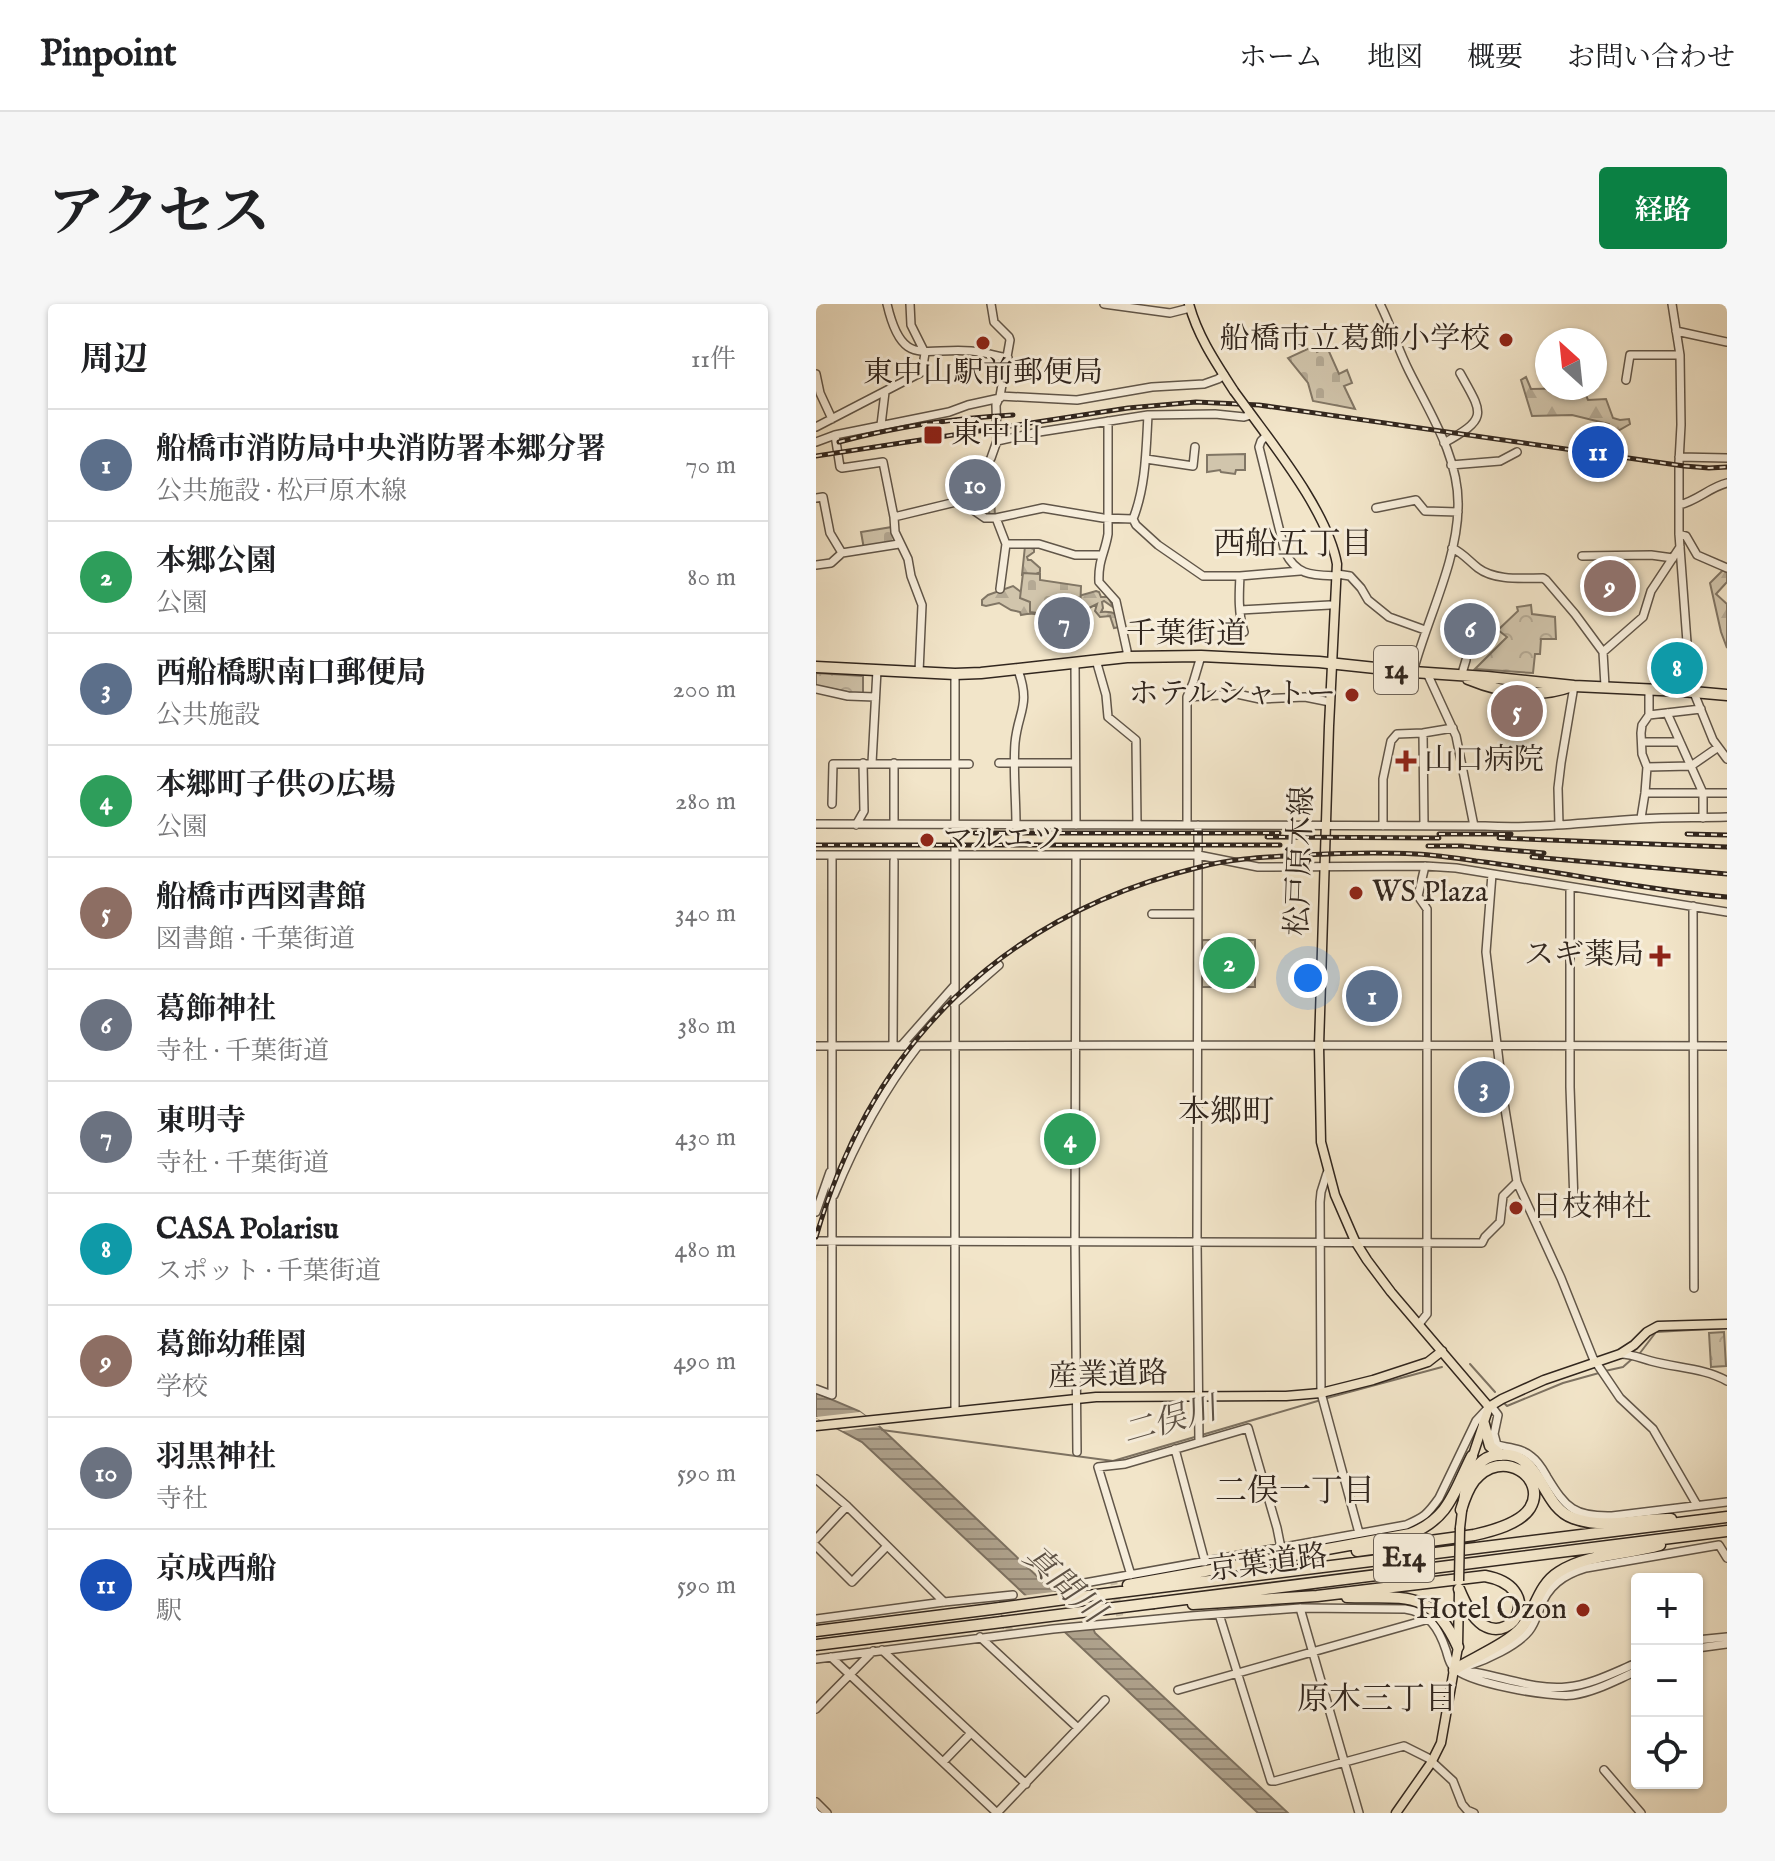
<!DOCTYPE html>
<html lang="ja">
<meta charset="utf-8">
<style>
:root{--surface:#fff;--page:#f6f6f6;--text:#202124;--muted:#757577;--line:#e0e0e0;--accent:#0b8043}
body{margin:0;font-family:"IM FELL English","Noto Serif JP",serif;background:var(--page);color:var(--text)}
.controls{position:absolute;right:24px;bottom:24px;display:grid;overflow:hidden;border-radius:8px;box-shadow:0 2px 6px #0004}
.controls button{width:72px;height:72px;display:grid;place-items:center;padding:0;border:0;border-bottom:2px solid var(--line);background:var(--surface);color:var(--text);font:40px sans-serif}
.compass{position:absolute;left:719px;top:24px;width:72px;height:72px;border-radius:50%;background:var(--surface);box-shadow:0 2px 6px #0004;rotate:333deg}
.you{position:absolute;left:492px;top:674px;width:28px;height:28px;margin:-20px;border:6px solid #fff;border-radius:50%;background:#1a73e8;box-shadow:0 0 0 12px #1a73e833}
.badge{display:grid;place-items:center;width:52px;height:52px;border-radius:50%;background:var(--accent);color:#fff;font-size:26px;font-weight:700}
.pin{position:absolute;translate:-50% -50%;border:4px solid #fff;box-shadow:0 2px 8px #0006}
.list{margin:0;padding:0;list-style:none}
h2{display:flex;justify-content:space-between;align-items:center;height:104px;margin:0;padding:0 32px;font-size:34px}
h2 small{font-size:26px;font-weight:400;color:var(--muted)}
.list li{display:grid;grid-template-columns:52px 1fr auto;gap:24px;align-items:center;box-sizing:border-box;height:112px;padding:0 32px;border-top:2px solid var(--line)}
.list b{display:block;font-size:30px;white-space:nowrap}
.list p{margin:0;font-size:26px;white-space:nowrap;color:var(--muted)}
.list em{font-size:26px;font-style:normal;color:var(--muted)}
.icon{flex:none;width:44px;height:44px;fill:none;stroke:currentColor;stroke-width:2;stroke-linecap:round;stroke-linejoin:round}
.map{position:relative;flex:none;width:911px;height:1509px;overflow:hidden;border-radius:8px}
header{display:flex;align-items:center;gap:48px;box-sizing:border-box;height:112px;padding:0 40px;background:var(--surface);border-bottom:2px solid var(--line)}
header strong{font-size:38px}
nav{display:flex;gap:44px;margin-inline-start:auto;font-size:28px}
.intro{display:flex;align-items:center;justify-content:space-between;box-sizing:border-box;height:192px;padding:0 48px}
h1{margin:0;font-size:56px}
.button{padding:20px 36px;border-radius:8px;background:var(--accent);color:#fff;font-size:28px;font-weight:700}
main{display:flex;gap:48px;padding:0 48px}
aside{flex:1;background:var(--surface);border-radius:8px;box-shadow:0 2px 6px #0004}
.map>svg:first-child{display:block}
.grass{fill:#d1c5ac;stroke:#817665;stroke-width:2}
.forest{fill:url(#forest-firs);stroke:#817665;stroke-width:2}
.cemetery{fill:url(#cemetery-stones);stroke:#817665;stroke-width:2}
.park{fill:url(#park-crowns);stroke:#817665;stroke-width:2}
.water{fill:url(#water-rules);stroke:#7d7262;stroke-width:2}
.pier{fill:#f2e5c9}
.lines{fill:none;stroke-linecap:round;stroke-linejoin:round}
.stream{stroke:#7d7262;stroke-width:2}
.minor-tunnel{stroke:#cbbfa7;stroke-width:7;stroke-dasharray:7 3.5;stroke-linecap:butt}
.minor-casing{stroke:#615649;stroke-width:10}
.major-casing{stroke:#31261e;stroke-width:11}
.highway-casing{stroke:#31261e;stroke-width:13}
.minor{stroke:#f7eedc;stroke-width:7}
.major{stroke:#f2e5c9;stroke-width:8}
.highway{stroke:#f2e5c9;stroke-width:10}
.rail-casing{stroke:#31261e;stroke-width:5}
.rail{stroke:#f7eedc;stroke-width:2;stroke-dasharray:6;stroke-linecap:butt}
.major-bridge-casing{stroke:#31261e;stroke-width:11;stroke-linecap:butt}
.highway-bridge-casing{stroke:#31261e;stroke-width:13;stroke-linecap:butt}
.major-bridge{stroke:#f2e5c9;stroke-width:8}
.highway-bridge{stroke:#f2e5c9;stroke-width:10}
.poi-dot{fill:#8f2418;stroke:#f7eedc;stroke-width:3}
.labels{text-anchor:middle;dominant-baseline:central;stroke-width:6;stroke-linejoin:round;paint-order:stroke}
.shield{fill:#f7eedc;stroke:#6c6257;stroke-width:2}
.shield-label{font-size:28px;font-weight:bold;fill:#31261e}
.poi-label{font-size:30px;fill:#31261e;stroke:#f7eedc;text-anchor:start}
.street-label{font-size:30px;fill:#31261e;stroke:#f7eedc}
.neighbourhood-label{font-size:32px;fill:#31261e;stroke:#f7eedc}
.water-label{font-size:32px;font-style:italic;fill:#5d5246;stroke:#f7eedc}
</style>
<header>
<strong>Pinpoint</strong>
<nav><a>ホーム</a><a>地図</a><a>概要</a><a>お問い合わせ</a></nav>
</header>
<div class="intro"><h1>アクセス</h1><a class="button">経路</a></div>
<main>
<aside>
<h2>周辺<small>11件</small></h2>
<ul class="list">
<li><span class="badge" style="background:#5c6f8a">1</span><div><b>船橋市消防局中央消防署本郷分署</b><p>公共施設 · 松戸原木線</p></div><em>70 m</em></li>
<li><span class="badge" style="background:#2e9e5b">2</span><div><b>本郷公園</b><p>公園</p></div><em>80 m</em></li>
<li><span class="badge" style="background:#5c6f8a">3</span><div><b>西船橋駅南口郵便局</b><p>公共施設</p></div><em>200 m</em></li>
<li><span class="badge" style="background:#2e9e5b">4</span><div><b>本郷町子供の広場</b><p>公園</p></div><em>280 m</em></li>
<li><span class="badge" style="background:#8d6e63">5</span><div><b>船橋市西図書館</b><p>図書館 · 千葉街道</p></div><em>340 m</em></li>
<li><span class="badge" style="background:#6b7280">6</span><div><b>葛飾神社</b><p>寺社 · 千葉街道</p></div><em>380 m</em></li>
<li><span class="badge" style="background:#6b7280">7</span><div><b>東明寺</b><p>寺社 · 千葉街道</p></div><em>430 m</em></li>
<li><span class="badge" style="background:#0f9aa8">8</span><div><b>CASA Polarisu</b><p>スポット · 千葉街道</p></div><em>480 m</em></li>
<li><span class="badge" style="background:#8d6e63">9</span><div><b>葛飾幼稚園</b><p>学校</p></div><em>490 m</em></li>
<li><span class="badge" style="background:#6b7280">10</span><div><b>羽黒神社</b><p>寺社</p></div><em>590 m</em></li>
<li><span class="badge" style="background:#1a4fb4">11</span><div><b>京成西船</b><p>駅</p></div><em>590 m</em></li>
</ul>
</aside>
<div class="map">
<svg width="911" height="1509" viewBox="0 0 911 1509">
<defs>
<pattern id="forest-firs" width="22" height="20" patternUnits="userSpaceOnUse" patternTransform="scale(2)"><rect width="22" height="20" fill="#d1c5ac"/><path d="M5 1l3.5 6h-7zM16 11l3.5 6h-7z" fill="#b4a994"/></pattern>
<pattern id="cemetery-stones" width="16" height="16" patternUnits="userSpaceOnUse" patternTransform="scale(2)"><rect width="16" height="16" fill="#d1c5ac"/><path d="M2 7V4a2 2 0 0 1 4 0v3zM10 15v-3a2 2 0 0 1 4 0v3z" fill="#b4a994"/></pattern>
<pattern id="park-crowns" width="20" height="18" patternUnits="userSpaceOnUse" patternTransform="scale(2)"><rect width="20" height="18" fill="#d1c5ac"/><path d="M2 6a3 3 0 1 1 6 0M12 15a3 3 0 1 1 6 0" fill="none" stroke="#b4a994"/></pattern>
<pattern id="water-rules" width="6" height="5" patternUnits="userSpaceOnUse" patternTransform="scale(2)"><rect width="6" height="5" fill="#b0a48f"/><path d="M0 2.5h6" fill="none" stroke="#908574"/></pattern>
</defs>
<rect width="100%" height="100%" fill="#f2e5c9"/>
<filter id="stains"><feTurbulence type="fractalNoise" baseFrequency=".0025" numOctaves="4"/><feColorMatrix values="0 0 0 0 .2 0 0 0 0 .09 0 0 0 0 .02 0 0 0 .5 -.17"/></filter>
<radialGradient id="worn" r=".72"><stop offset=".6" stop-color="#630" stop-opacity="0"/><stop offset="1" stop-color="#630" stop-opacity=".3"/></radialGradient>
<path class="grass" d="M429,150v16h-9l-1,4 -14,-2 -1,-2 -13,2v-17z"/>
<path class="forest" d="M710,73l5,12 52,-1 5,12 18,-1 7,19 7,2 9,-1 1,5 -14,8 -7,-6v-2l-37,-9 -40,1 -11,-36z
M170,164h6l3,47 -5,2 -7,-41 -12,2 2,15 11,19v3l-21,-14 6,-30z
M209,242l9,3v3l-7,5 1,3h3l9,8v4c-6,3 -11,6 -18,3z
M907,266l4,3v9l-11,12 11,10v44l-6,-16 -11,-49z
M197,282l8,6 43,19c-15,14 -13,7 -29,3 -4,-1 -9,0 -14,1l-1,-3 -9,-2 -12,-7 -13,3 -4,-1v-5l6,-5z
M280,287l3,1 2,5h7l6,11 -10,-7 -2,1 1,6 -2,4c13,-1 17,1 19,15l-6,1 -4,-12 -10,1 -5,-6 2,-7 -12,6 -2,9 4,4 -3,3 4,13 -7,1 -4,-4 2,-4 -8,-10 5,-6 -1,-19z"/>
<path class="cemetery" d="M498,42l3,6 10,-5 12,27 8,-4 5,13 -8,3 11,23 -42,-8 -5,-18 -20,-25z
M76,223l3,17 -31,5 -3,-17z
M207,269l17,1v6l41,6 -1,27 -35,5 -1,-4 -14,-2v-10l-10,-4z"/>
<path class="park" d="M715,301l1,9 23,3 1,22h-15l-1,15h-5l-2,19 -58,-4 32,-32 -9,-7 20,-19 -1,-4z
M0,369l47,3v18c-16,-1 -31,-6 -47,-8z
M386,636h53v47h-53z
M250,814h7v42l-7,-1z
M908,1028l2,34 -15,1 -2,-34z"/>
<path class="water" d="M0,1089l43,18 21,16 162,154 5,2 46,45 2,5 193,180h-30l-396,-371 -46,-25z"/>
<path class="pier" d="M44,1108l20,14 -37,5 -27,-13v-1z
M245,1287l31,30 -40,6 -32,-31z"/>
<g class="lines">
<path class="stream" d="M824,1049l16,-21 71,-4
M654,1060l25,28
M789,1067l18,-4 9,-8
M511,1094l115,-31
M688,1099l3,3 56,-23 36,-10
M66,1126l231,31 208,-61"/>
<path class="minor-tunnel" d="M297,1274l8,45
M187,1292l7,38"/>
<g class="minor-casing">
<path id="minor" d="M71,0c15,65 36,43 84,47 13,1 25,5 37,7
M288,0l66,9 20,-5
M564,0c11,22 18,45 29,67 21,42 51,88 49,137 -1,54 -31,111 -45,164
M856,0l8,51 1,70 -2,37v72l11,149 23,57 14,19
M860,27l51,11
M0,70l4,19 12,26
M810,76l4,-25h50
M184,92l77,4 75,-13 52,-3 14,-5 6,-4
M332,111c-2,35 -2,71 -15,104l3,6 22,20 45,31h37l60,-5
M292,117v113c-3,19 -10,26 -9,48l17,19 11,50v6
M65,121l4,-33
M0,123l106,-55 3,-19 -14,-28 -1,-21
M19,131l5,32 2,1 41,-6 11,55 1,15 13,27 3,17 11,29 -3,67
M450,132l-5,5 -2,6 26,105c12,24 27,23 52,24
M181,137l42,-9 109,-17 67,-1 29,3 7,-2
M0,138l19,-7 114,-23 19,-7 32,-7
M628,139c45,-25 39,-29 16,-70
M863,153l48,1
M330,155l47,7 2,-19
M635,161l49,-4 17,-9
M0,194l7,-1 7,36 12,20
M144,197l5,-29 3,-3 18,-3 5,-8 6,-17 -1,-36 4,-9 10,-56 -1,-3 -15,-15 -3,-18
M863,201c18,-4 31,-18 48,-22
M560,204l40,-8 9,11 33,1
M78,213l66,-16 25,17h11l47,-10 60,10 30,1
M180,214l10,26 -6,45
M863,230l7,2 11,19 30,13
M190,240h33l36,11h26
M636,244c11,5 17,13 26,20 17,13 45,10 65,10l3,2 29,34 28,38 2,34
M766,252l69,-1 22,3
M0,261l15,-2 11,-10 57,-9
M521,270l13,2 11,12 7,12 21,17 36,13
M424,272c-1,18 -2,38 4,56
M424,306l90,-5
M787,348l40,-35 8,-26 29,-44
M280,356l10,35 2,22 28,23 1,85
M259,359l1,162
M647,366l3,-10
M611,369l29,63 18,90
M0,385l32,7 27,1
M371,393l50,-3 23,5 45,-2 25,5
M851,409l36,80v25
M833,411l52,-6
M607,429l1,92
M826,438h38
M56,459l5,-93
M183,459h76
M831,463l44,-1 26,-18
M829,489h82
M16,500l1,-40h136
M825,514l4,-25 2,-26 -5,-13 -1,-21 1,-8 7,-10v-26
M0,520l669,2c52,3 103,-4 155,-7 29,-2 58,-1 87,-2
M78,520v-61
M40,521l8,-14 -1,-48
M200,521c0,-27 -3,-55 -1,-82 3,-32 16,-37 3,-73
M371,521v-128l6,-14 8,-27
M743,521l-1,-37 3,-25 13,-77
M567,522v-47l8,-38 6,-7 26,-1 30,-5
M382,546v-25
M0,551h382l60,12 167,-1 31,2 271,44
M260,551l-1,387 2,210
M382,551l-1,387 2,200
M676,570l-6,78 18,151 13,79 44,96 32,80 27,40 33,31 44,76
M754,583v200l4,116
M877,602l1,382
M336,610h43
M138,700l45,-39
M0,742l382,-1 529,1
M77,742l1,-185
M85,742l53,-60
M511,869l-6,19 -1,10 1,191 38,140
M18,891c22,-54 49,-104 84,-149
M0,908l14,-40
M0,937l666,2 3,-6 15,-15 3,-26 14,-14
M603,1020l8,-10v-405l-9,-13 7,-30
M804,1050c12,0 20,4 31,7 25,7 54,7 76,20
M0,1085l16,6v-540
M139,1107v-737
M359,1145l30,113
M0,1175l31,27 97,96
M0,1235l31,-33
M0,1242l36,36 35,-36
M315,1271l-33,-108 27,-3 123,-36 29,100 4,20
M252,1282l338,-61c18,-8 21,-10 33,-27l37,-77 13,-14h3l6,8 -4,19 3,11c12,3 25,3 35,12 7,5 11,13 15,20 19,31 27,40 65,39l115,-14
M484,1304l59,205
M403,1310l52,167h4l129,-35 24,12 25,23 9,23 5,6 7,3
M0,1315l128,-17 69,-7
M164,1333l98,91
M881,1336l30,-3
M881,1344l30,-4
M66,1346l144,134
M15,1353l166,156
M0,1355l237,-30 138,-13 109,-8 105,1c24,3 34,20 41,41 2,6 3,13 7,17 13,16 99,31 120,28 22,-3 43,-15 64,-24
M652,1362c18,-6 49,-20 61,-35 5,-6 8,-15 11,-23 8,-22 23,-33 46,-40l133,-23 8,13
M641,1366c36,2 74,21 110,17 24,-2 48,-15 70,-24
M362,1386l251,-71
M0,1405l57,-58
M127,1458l28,-29
M788,1466l37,43
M0,1498l11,11
M181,1509l108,-113"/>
</g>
<g class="major-casing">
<path id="major" d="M373,0c9,33 27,59 45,87
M432,106c30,41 80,104 89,154l-8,162 -10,320 2,96 14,53 20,46 12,19 24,32 98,115
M0,1122l280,-29 190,-1 35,-3 52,-13 55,-18 14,-11
M655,1157l18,-54 13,-8 42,-19 76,-26 14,-9 13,-13 11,-6 69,-2
M644,1224l6,-51
M580,1509l35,-50 10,-20 17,-96 1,-57"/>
</g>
<g class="highway-casing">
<path id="highway" d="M0,363l139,7 26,-1 146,-16 74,-1 118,6 94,10 74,5 87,9 108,5 45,4
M652,375c34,14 69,20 104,7
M668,1120l6,22 11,9
M651,1179c7,-14 14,-26 30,-28 46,-6 42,51 76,63 33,12 65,0 98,1
M541,1247l117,-16c18,-4 46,-11 56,-27 18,-30 -28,-62 -56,-27 -6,8 -10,19 -13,29
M312,1281l282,-51c40,-16 44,-43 62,-78
M264,1293l647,-80
M531,1293c56,2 84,-10 111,50
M338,1299l573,-72
M377,1300l124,-8 168,-20c59,11 30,68 -2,49 -12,-8 -19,-24 -24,-36
M0,1327l184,-23
M0,1341l186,-23
M638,1366c19,-12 55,-27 68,-43 14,-18 16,-42 37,-55 30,-19 68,-17 101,-27"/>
</g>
<use href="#minor" class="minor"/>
<use href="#major" class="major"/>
<use href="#highway" class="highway"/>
<g class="rail-casing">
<path id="rail" d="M23,138c56,-15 116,-24 174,-27
M0,152l312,-48 68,-6 63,3 425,61 25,2 18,-1
M159,529h304
M623,530h72
M871,530l40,1
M451,533l172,1
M683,534l228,9
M0,541h464
M612,542h33l83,7
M716,553l195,17
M0,933c56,-194 187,-322 384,-370 33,-9 68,-10 102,-12 38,-2 76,-3 114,-1 20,1 40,4 60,7 84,10 167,29 251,36"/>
</g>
<use href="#rail" class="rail"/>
<g class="major-bridge-casing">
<path id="major-bridge" d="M418,87l14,19
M643,1277l1,-53"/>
</g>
<g class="highway-bridge-casing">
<path id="highway-bridge" d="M184,1304l80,-11
M186,1318l152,-19"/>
</g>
<use href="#major-bridge" class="major-bridge"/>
<use href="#highway-bridge" class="highway-bridge"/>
</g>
<g class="poi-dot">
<circle cx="690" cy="36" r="8"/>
<circle cx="167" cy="39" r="8"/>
<rect x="107" y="121" width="20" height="20" rx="4"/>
<circle cx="536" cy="391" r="8"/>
<path d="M586 445h8v8h8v8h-8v8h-8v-8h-8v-8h8z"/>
<circle cx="111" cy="536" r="8"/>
<circle cx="540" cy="589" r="8"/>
<path d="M840 640h8v8h8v8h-8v8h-8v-8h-8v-8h8z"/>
<circle cx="700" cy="904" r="8"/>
<circle cx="767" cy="1306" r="8"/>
</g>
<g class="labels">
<g class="shield">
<rect x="558" y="342" width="44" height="48" rx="6"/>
<rect x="558" y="1230" width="60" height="48" rx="6"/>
</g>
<g class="shield-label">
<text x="580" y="366">14</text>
<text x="588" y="1254">E14</text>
</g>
<g class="poi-label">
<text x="674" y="36" text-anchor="end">船橋市立葛飾小学校</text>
<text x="167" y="70" text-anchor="middle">東中山駅前郵便局</text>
<text x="135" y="131">東中山</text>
<text x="520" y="391" text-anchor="end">ホテルシャトー</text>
<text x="608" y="457">山口病院</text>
<text x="127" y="536">マルエツ</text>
<text x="556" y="589">WS Plaza</text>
<text x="828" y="652" text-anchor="end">スギ薬局</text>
<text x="716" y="904">日枝神社</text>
<text x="751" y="1306" text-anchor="end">Hotel Ozon</text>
</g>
<g class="street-label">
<text x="370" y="331">千葉街道</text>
<text transform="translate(485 557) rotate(-88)">松戸原木線</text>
<text transform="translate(292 1072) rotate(-2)">産業道路</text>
<text transform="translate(452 1260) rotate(-7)">京葉道路</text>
</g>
<g class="neighbourhood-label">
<text x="477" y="241">西船五丁目</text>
<text x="410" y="809">本郷町</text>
<text x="479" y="1188">二俣一丁目</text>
<text x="561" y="1396">原木三丁目</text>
</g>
<g class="water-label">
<text transform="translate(354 1118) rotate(-16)">二俣川</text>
<text transform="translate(247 1281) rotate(43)">真間川</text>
</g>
</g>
<rect width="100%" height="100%" filter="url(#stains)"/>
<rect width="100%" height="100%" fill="url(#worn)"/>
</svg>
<div class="controls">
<button>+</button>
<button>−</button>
<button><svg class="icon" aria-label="locate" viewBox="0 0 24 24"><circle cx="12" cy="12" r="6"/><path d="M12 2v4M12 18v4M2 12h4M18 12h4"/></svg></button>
</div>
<svg class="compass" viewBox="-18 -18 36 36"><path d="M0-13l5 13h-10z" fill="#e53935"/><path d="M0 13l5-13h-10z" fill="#757577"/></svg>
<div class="you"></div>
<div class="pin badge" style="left:556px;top:692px;background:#5c6f8a">1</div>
<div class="pin badge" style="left:413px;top:659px;background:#2e9e5b">2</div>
<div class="pin badge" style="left:668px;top:783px;background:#5c6f8a">3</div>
<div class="pin badge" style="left:254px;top:835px;background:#2e9e5b">4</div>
<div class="pin badge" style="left:701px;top:407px;background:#8d6e63">5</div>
<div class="pin badge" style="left:654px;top:325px;background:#6b7280">6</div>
<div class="pin badge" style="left:248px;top:319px;background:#6b7280">7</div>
<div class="pin badge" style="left:861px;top:364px;background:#0f9aa8">8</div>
<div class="pin badge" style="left:794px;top:282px;background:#8d6e63">9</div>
<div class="pin badge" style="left:159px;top:181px;background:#6b7280">10</div>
<div class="pin badge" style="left:782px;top:148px;background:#1a4fb4">11</div>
</div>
</main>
